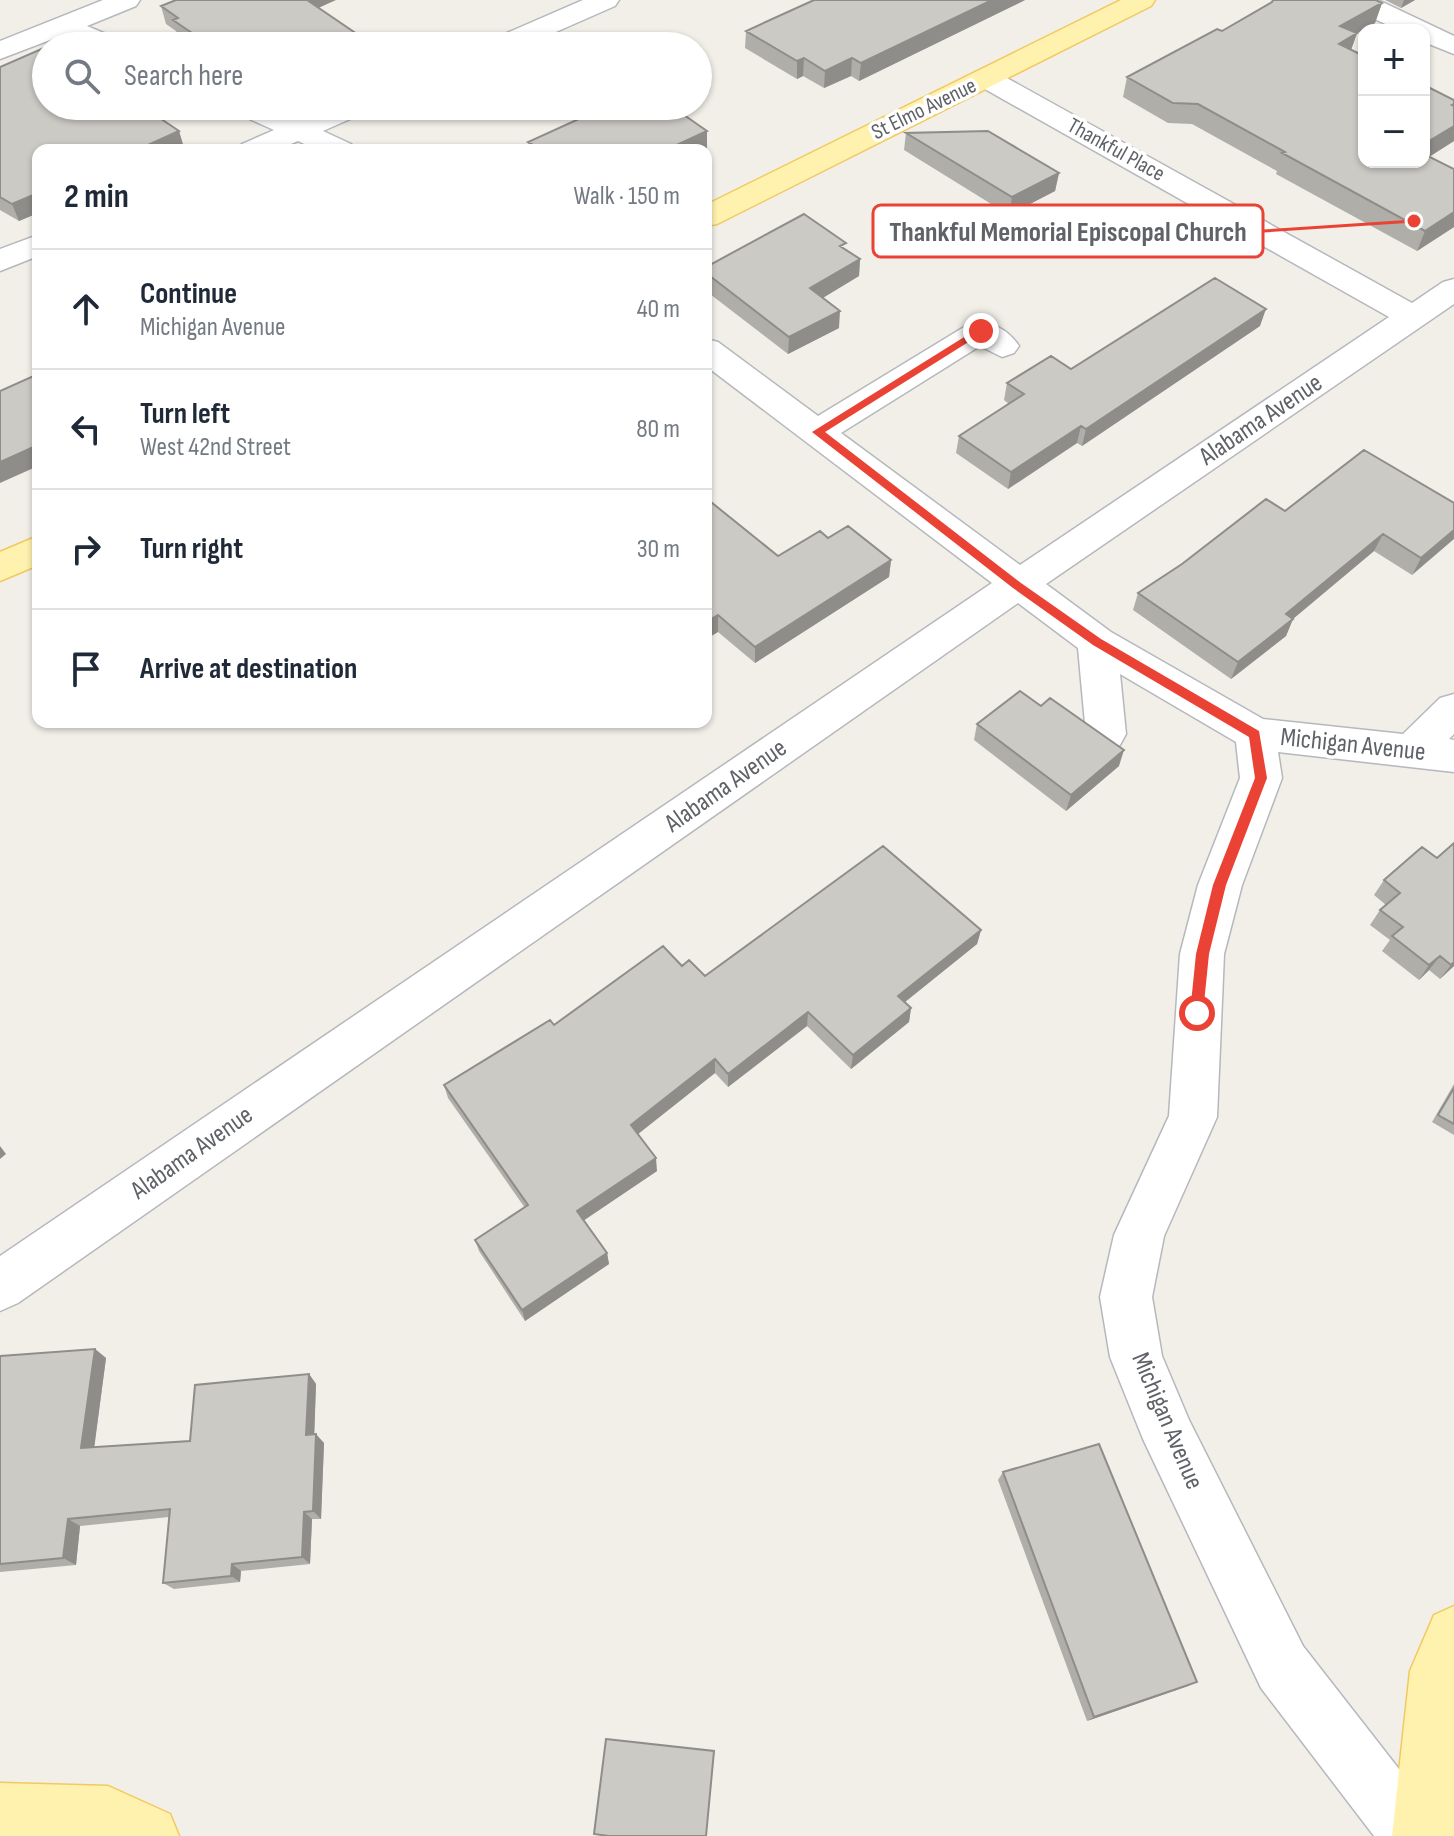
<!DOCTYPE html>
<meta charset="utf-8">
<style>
:root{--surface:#fff;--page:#f2f2f3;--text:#1f2937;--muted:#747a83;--line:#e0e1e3}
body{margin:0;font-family:"Sofia Sans Condensed",sans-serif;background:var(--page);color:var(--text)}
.controls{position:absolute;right:24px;top:24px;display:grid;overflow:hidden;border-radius:16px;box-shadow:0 2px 6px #0004}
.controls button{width:72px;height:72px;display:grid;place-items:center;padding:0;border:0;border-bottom:2px solid var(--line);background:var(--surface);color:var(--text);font:40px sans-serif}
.stop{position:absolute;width:24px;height:24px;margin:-18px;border:6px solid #ea4335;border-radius:50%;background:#fff}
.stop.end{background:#ea4335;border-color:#fff;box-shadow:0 2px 8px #0008}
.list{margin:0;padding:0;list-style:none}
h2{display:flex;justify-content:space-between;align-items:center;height:104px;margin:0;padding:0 32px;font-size:34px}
h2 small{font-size:26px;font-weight:400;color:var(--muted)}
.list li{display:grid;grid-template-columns:52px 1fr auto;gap:24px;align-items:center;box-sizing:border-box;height:120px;padding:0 32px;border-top:2px solid var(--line)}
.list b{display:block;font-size:30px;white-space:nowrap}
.list p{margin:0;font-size:26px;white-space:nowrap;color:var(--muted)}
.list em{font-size:26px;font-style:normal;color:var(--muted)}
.icon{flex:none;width:44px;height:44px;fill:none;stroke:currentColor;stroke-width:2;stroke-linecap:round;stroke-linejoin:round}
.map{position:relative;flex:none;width:1454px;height:1836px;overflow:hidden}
.search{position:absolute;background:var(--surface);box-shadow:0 2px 6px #0004;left:32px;top:32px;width:680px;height:88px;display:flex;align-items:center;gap:20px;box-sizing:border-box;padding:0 28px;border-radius:44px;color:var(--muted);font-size:30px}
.panel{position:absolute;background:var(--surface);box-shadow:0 2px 6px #0004;left:32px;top:144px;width:680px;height:584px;border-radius:16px}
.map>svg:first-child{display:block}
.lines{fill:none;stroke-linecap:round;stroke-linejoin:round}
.minor-casing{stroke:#b5b8bc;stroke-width:3}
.major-casing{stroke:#f2c960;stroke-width:3}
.minor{fill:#fff;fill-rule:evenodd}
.major{fill:#fff2af;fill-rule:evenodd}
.wall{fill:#afaea9}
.shaded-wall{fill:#8f8d8a}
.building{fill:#cccac5;stroke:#8f8d8a;stroke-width:2}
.route{fill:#ea4335}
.labels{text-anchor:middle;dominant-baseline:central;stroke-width:7;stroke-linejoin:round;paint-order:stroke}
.far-street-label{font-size:22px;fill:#5f6368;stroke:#fff}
.street-label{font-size:26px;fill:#5f6368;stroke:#fff}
.leader{fill:none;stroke:#ea4335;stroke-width:3}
.callout-dot{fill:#ea4335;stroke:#fff;stroke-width:3}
.callout{fill:#fff;stroke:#ea4335;stroke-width:3}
.callout-label{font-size:28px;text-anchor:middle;font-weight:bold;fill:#5f6368}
</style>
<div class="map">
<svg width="1454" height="1836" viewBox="0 0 1454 1836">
<rect width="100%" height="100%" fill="#f1efe8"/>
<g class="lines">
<g class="minor-casing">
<path id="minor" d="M103,0h37l-4,6 -49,20 33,14 4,6h-37l-24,-11 -63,24v-18z
M583,0h36l-4,6 -91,40h-37l4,-6z
M1343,0h35l76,36v18l-30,-12v-12h-26l-51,-24z
M986,70l10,2 416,231 31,-21 11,-3v25l-408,280 65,48 152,87 140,15 37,-36 14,-4v40l-5,5 5,1v32l-176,-20 4,26 -40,107 -18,69 -7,163 -53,119 -12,61 10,59 27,64 114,226 131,168 9,22h-69l-113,-148 -118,-249 -33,-82 -10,-60 14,-62 55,-119 11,-162 18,-69 42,-107 -4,-36 -116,-68 6,60 -6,11 -14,5 -14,-5 -6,-11 -8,-86 -60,-45 -1000,700 -18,8v-55l992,-673 -286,-217v-27l12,3 100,74 151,-92c20,-5 39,5 50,22l-5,7 -12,4 -22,-11 -139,87 179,132 369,-248 -413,-233 -4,-6 4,-6z
M230,106h38l30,14 33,-14h39l-4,6 -43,19 28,13 5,6h-39l-19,-9 -21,9h-40l5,-6 32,-14 -40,-18z
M38,235v21l-38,15v-22z"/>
</g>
<g class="major-casing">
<path id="major" d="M1121,0h34l-4,6 -434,218 -11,2v-21z
M38,536v29l-38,16v-29z
M1454,1606v230h-62l18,-165 24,-56z
M0,1783l108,3 62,28 9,22h-179z"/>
</g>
<use href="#minor" class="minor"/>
<use href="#major" class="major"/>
</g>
<path class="wall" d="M814,0h211l-166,81 -8,-5 -27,12 -21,-12 -6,3 -52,-31 1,-17z
M1272,0l110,3 -7,20 -18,10 -6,17 103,50v41l-25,16 25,12v58l-37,24 -141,-77 1,-3 -85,-47 -24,-1 -45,-26 4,-20 95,-46 50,-28z
M1385,0h30l-14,8z
M161,6l158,2 37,33 7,5h-172l-13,-9 -2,-6 -10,-7z
M0,67l179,64 5,17 -5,2h-141v63l-19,8 -19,-11z
M581,106l126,43 -3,1h-182l7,-3 -1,-5 54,-24z
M906,133l153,40 -4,18 -46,24 -105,-65z
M846,250l14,9 -1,17 -36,22 16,30 -51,26 -82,-63v-24z
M1260,326l-178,120 -5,-3 -69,46 -52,-36 3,-17 50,-32 -5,-4 3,-17z
M706,498l72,58 50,-18 63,22 -2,17 -134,86 -37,-31 -12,7z
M1454,503l-42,72 -38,-24 -81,68 -7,17 -55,43 -98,-69 5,-17 147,-82z
M977,724l142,42 -53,45 -92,-71z
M1422,847l32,119 -14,13 -11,-9 -10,10 -37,-29 8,-11 -20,-15 10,-15 6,-5 -12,-10 10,-15z
M981,930l-4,14 -72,58 6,6 -2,14 -58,47 -44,-43 -79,61 -13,-14 -77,61 19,37 -73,49 23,33 2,11 -84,57 -46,-70 -4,-11 50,-32 -77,-110 -4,-13 110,-60 128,-59 23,10z
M1454,1084v51l-22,-13z
M95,1349l11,9 -12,89 96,-6 119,-67 7,10 -2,50 10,9 -3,76h-9l-2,45 -69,7 -1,11 -66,7 -11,-6 6,-66 -89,9 -4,39 -76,7v-216z
M1003,1472l185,214 -101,35 -89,-241z"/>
<path class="shaded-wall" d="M302,0h34l-31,14z
M992,0h33l-166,81 2,-18z
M1404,0h11l-14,8z
M1382,3l-7,20 -41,23 6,-20z
M354,32l3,14 -11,-11z
M1357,33l-7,20 -11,-9z
M249,40l1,6h-14z
M804,58l-1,18 -6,3v-18z
M852,58l-1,18 -27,12 1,-17z
M1454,126v15l-30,19v-16z
M179,131l5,17 -5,2h-42z
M707,131v18l-3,1h-38z
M1059,173l-4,18 -46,24 3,-18z
M38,193v20l-19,8 -7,-17z
M1454,212v15l-37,24 8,-20z
M860,259l-1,17 -50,30 1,-18z
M1266,309l-6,17 -178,120 4,-17z
M840,311l-1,17 -51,26 1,-17z
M1081,426l-4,17 -69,46 3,-17z
M38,445v21l-38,17v-21z
M1454,530v9l-42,36 9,-17z
M1383,534l-9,17 -86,72 5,-4 -7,17 -55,43 7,-17 48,-48z
M891,560l-2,17 -134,86v-16z
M718,615v17l-12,7v-17z
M1124,750l-5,16 -53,45 5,-16z
M981,930l-4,14 -82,66 3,-14z
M1440,956l-11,14 -10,10 10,-15z
M1454,962v4l-14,13 11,-14z
M911,1008l-2,14 -58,47 2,-14z
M808,1012l-1,14 -79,61v-13z
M715,1059v14l-82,65 -2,-13z
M0,1146l6,8 -6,5z
M656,1158l1,13 -77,52 -3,-12z
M607,1253l2,11 -84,57 -3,-11z
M95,1349l11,9 -13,99 -12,-9z
M309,1374l7,10 -2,59 -8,-8z
M316,1434l8,9 -3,76 -8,-8z
M304,1512l8,7 -2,45 -8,-7z
M68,1519l12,7 -4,39 -13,-7z
M232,1564l9,7 -1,11 -9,-6z
M1197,1682l-9,4 -101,35 7,-4z"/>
<path class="building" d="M176,0h131l47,32 -8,3 17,11h-106l-8,-6 -13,6h-25l-38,-26 5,-2 -17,-12z
M814,0h178l-131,63 -9,-5 -27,13 -21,-13 -7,3 -51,-30z
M1273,0h103l6,3 -42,23 17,7 -18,11 25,12v106h60v-8l30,15v43l-29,19 -143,-78 3,-1 -87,-48 -25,-1 -46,-26 90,-48 5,2 50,-29z
M46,47v59h96l37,25 -42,19h-99v43l-26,11 -12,-7v-130z
M1424,85l30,15v4l-2,1 2,1v20l-30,18z
M582,106h89l36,25 -41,19h-144l11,-5 -5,-3 64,-29z
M988,131l71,42 -47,24 -106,-64z
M804,214l42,29 -6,3 20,13 -50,29 30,23 -51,26 -83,-64v-6z
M1215,278l51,31 -180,120 -5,-3 -70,46 -52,-36 65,-42 -17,-11 44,-27 20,13z
M38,374v71l-38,17v-71z
M1364,450l90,53v27l-33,28 -38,-24 -97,80 7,5 -55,43 -100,-69 44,-29 84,-65 19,12z
M706,498l72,58 42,-25 8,7 20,-12 43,34 -136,87 -37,-32 -12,7z
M1020,691l21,15 9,-8 74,52 -53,45 -94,-71z
M1454,843v119l-3,3 -11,-9 -11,9 -37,-29 11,-9 -23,-17 20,-17 -16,-13 38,-33 15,11z
M883,846l98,84 -83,66 13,12 -58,47 -45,-43 -80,62 -13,-15 -84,66 25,33 -79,53 30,42 -85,57 -47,-70 53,-35 -84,-120 106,-65 4,5 109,-79 19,20 7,-6 16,16z
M1454,1088v36l-16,-9z
M95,1349l-14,99 109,-7 5,-56 114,-11 -3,61 10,-1 -3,77 -9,1 -2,45 -70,7 -1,12 -68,7 7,-74 -102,10 -5,39 -63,6v-208z
M1099,1444l98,238 -103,35 -91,-245z
M606,1739l108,12 -8,85h-97l-15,-2z"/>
<path class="route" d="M977,329l9,2 -161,101 196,151 80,56 158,92 8,47 -41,107 -17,69 -6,59 -6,6 -7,-6 6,-59 17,-69 42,-107 -6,-41 -156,-92 -80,-57 -201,-156z"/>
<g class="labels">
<g class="far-street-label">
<text transform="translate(924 109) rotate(-26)">St Elmo Avenue</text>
<text transform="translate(1116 150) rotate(29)">Thankful Place</text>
</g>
<g class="street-label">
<text transform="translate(1261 420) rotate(-34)">Alabama Avenue</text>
<text transform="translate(1353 745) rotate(6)">Michigan Avenue</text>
<text transform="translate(726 786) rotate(-35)">Alabama Avenue</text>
<text transform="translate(192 1153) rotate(-35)">Alabama Avenue</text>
<text transform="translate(1167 1421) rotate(67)">Michigan Avenue</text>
</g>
</g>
<path class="leader" d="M1414 221L1263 231"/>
<circle class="callout-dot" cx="1414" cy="221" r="8"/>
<rect class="callout" x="873" y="205" width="390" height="52" rx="8"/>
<g class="callout-label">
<text x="1068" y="241">Thankful Memorial Episcopal Church</text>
</g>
</svg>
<div class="controls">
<button>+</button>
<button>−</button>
</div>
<div class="stop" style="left:1197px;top:1013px"></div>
<div class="stop end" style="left:981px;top:331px"></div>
<div class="search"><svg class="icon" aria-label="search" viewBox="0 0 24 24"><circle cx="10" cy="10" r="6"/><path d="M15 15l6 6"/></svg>Search here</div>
<section class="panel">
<h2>2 min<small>Walk · 150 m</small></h2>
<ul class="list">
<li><svg class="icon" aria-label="ahead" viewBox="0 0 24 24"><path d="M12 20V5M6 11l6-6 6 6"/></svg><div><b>Continue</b><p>Michigan Avenue</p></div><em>40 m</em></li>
<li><svg class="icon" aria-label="left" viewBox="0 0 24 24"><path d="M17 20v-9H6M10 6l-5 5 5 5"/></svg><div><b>Turn left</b><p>West 42nd Street</p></div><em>80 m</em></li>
<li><svg class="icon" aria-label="right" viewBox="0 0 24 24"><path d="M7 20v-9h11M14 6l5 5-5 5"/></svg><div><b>Turn right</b></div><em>30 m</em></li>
<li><svg class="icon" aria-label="arrive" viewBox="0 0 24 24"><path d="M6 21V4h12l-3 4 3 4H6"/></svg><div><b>Arrive at destination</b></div></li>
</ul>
</section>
</div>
